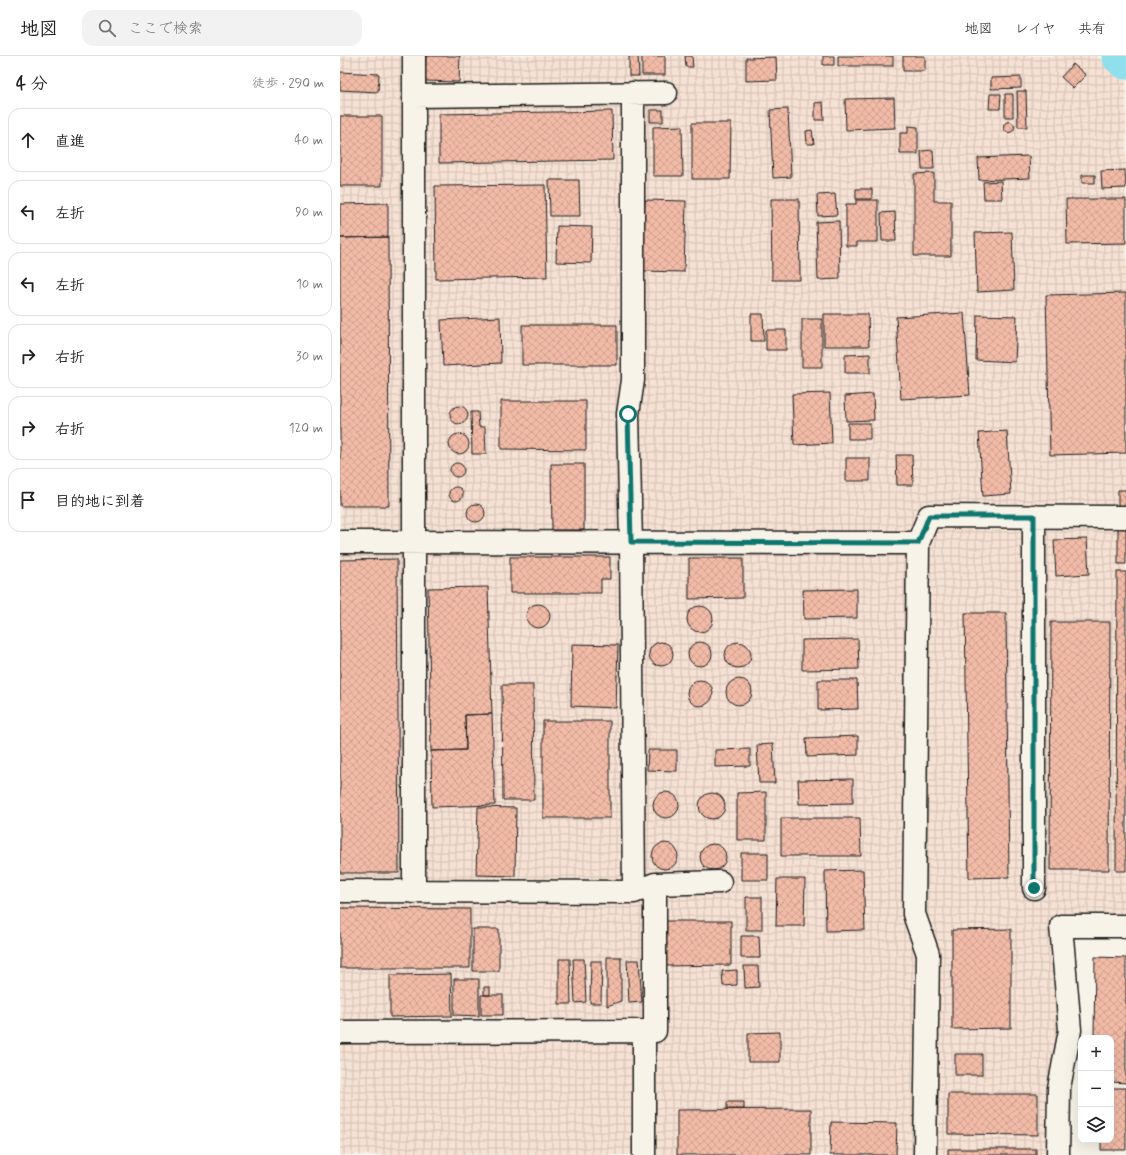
<!DOCTYPE html>
<html lang="ja">
<meta charset="utf-8">
<style>
:root{--surface:#fff;--page:#f2f2f2;--text:#202124;--muted:#757577;--line:#e0e0e0}
body{margin:0;font-family:Mynerve,"Klee One",sans-serif;background:var(--page);color:var(--text)}
.controls{position:absolute;right:12px;bottom:12px;display:grid;overflow:hidden;border-radius:8px;box-shadow:0 4px 16px #0002}
.controls button{width:36px;height:36px;display:grid;place-items:center;padding:0;border:0;border-bottom:1px solid var(--line);background:var(--surface);color:var(--text);font:20px sans-serif}
.stop{position:absolute;width:12px;height:12px;margin:-9px;border:3px solid #0f766e;border-radius:50%;background:#fff}
.stop.end{background:#0f766e;border-color:#fff;box-shadow:0 1px 4px #0008}
.list{margin:0;padding:0;list-style:none}
h2{display:flex;justify-content:space-between;align-items:center;height:52px;margin:0;padding:0 16px;font-size:17px}
h2 small{font-size:13px;font-weight:400;color:var(--muted)}
.list li{display:grid;grid-template-columns:26px 1fr auto;gap:12px;align-items:center;box-sizing:border-box;height:64px;margin:0 8px 8px;padding:0 8px;border:1px solid var(--line);border-radius:12px}
.list b{display:block;font-size:15px;white-space:nowrap}
.list em{font-size:13px;font-style:normal;color:var(--muted)}
.icon{flex:none;width:22px;height:22px;fill:none;stroke:currentColor;stroke-width:2;stroke-linecap:round;stroke-linejoin:round}
.map{position:relative;flex:none;width:786px;height:1099px;overflow:hidden}
header{display:flex;align-items:center;gap:24px;box-sizing:border-box;height:56px;padding:0 20px;background:var(--surface);border-bottom:1px solid var(--line)}
header strong{font-size:19px}
nav{display:flex;gap:22px;margin-inline-start:auto;font-size:14px}
.search{width:280px;height:36px;background:var(--page);display:flex;align-items:center;gap:10px;box-sizing:border-box;padding:0 14px;border-radius:12px;color:var(--muted);font-size:15px}
main{display:flex}
aside{flex:1;background:var(--surface)}
.map>svg:first-child{display:block}
.industrial{fill:url(#industrial-grid)}
.lines{fill:none;stroke-linecap:round;stroke-linejoin:round}
.river{stroke:#90dfed;stroke-width:37}
.building{fill:url(#building-cross-hatch);stroke:#1c1c1c}
.minor-casing{stroke:#1c1c1c;stroke-width:25}
.minor{stroke:#f7f3e8;stroke-width:22}
.route{stroke:#0f766e;stroke-width:5}
</style>
<header>
<strong>地図</strong>
<div class="search"><svg class="icon" aria-label="search" viewBox="0 0 24 24"><circle cx="10" cy="10" r="6"/><path d="M15 15l6 6"/></svg>ここで検索</div>
<nav><a>地図</a><a>レイヤ</a><a>共有</a></nav>
</header>
<main>
<aside>
<h2>4 分<small>徒歩 · 290 m</small></h2>
<ul class="list">
<li><svg class="icon" aria-label="ahead" viewBox="0 0 24 24"><path d="M12 20V5M6 11l6-6 6 6"/></svg><div><b>直進</b></div><em>40 m</em></li>
<li><svg class="icon" aria-label="left" viewBox="0 0 24 24"><path d="M17 20v-9H6M10 6l-5 5 5 5"/></svg><div><b>左折</b></div><em>90 m</em></li>
<li><svg class="icon" aria-label="left" viewBox="0 0 24 24"><path d="M17 20v-9H6M10 6l-5 5 5 5"/></svg><div><b>左折</b></div><em>10 m</em></li>
<li><svg class="icon" aria-label="right" viewBox="0 0 24 24"><path d="M7 20v-9h11M14 6l5 5-5 5"/></svg><div><b>右折</b></div><em>30 m</em></li>
<li><svg class="icon" aria-label="right" viewBox="0 0 24 24"><path d="M7 20v-9h11M14 6l5 5-5 5"/></svg><div><b>右折</b></div><em>120 m</em></li>
<li><svg class="icon" aria-label="arrive" viewBox="0 0 24 24"><path d="M6 21V4h12l-3 4 3 4H6"/></svg><div><b>目的地に到着</b></div></li>
</ul>
</aside>
<div class="map">
<svg width="786" height="1099" viewBox="0 0 786 1099">
<defs>
<pattern id="industrial-grid" width="8" height="8" patternUnits="userSpaceOnUse"><rect width="8" height="8" fill="#f6e2d4"/><path d="M0 4h8M4 0v8" fill="none" stroke="#d2c1b5"/></pattern>
<pattern id="building-cross-hatch" width="8" height="8" patternUnits="userSpaceOnUse"><rect width="8" height="8" fill="#f2bba7"/><path d="M0 0l8 8M0 8l8-8" fill="none" stroke="#cfa08f"/></pattern>
</defs>
<rect width="100%" height="100%" fill="#f7f3e8"/>
<filter id="ink" filterUnits="userSpaceOnUse"><feTurbulence type="fractalNoise" baseFrequency=".025" numOctaves="2"/><feDisplacementMap in="SourceGraphic" scale="8" xChannelSelector="R" yChannelSelector="G"/><feConvolveMatrix kernelMatrix="1 2 1 2 8 2 1 2 1" color-interpolation-filters="sRGB"/></filter>
<g filter="url(#ink)">
<path class="industrial" d="M0,0h757l29,25v834h-72l10,113 -13,127h-711z"/>
<g class="lines">
<path class="river" d="M780,0l6,5"/>
</g>
<path class="building" d="M86,0h34l-1,26 -34,-1z
M289,0h9l1,20h-10z
M302,0h23v19h-23z
M345,0h7l1,11h-7z
M483,0h11v9h-11z
M498,0h55v10h-55z
M563,0h22v15h-22z
M436,1l1,23 -31,1v-23z
M733,8l13,11 -13,13 -12,-11z
M0,16l39,2 -1,18 -38,-2z
M681,21v11l-30,1v-11z
M677,35h9l1,36h-9z
M650,38h11l-1,15h-11z
M665,38h8v23h-8z
M554,42l1,30 -49,2 -1,-31z
M483,46l1,18h-9v-17z
M448,53l3,68 -18,1 -3,-68z
M310,54h13v12h-13z
M272,55l1,49 -174,3v-49z
M0,60h42v70h-42z
M663.5 71a5.5 5.5 0 1 1 11 0a5.5 5.5 0 1 1-11 0Z
M352,67h39l-1,56h-38z
M342,70l1,50h-30v-49z
M568,70l10,1v27h-18v-21h8z
M472,74l2,14h-7l-1,-13z
M593,94l1,19h-12l-1,-18z
M689,100l1,22 -51,2 -1,-22z
M785,114l1,18 -24,1 -1,-18z
M594,117v28h17v55h-37v-82z
M742,119h13v8h-13z
M209,124h30l1,36h-30z
M661,125l1,18h-18l-1,-17z
M205,129l2,92 -111,2 -1,-93z
M516,133h16v10h-16z
M495,138l2,21 -19,1 -1,-21z
M431,143h28l1,81h-28z
M726,143h60v44l-59,1z
M305,144l41,1 -2,71 -42,-1z
M516,144h22v42h-21v4h-11v-42h10z
M48,147v34l-48,1v-34z
M555,156l1,29h-14l-1,-28z
M499,165l1,58 -22,1 -2,-58z
M217,170l35,1 -1,36 -35,-1z
M672,176l2,58 -37,2 -2,-59z
M48,181l1,269h-49v-268z
M786,237v160l-76,2 -4,-160z
M624,257l6,82 -69,4 -5,-82z
M411,258h12l1,27h-13z
M484,258h44l1,32h-45z
M637,259l40,1 -2,46 -39,-2z
M160,261l1,46 -58,3 -2,-46z
M462,263h20v48h-20z
M182,269h95v40h-95z
M426,274h20v20h-20z
M530,298v19h-25v-18z
M490,337l2,50 -38,2 -2,-51z
M533,338l1,26 -28,1 -1,-25z
M161,345h85v49l-85,-1z
M110 359a9 9 0 1 1 18 0a9 9 0 1 1-18 0Z
M131,356h7l1,15h6l1,27h-14z
M508,367h22v16h-22z
M667,375l4,63 -28,2 -4,-63z
M109 388a10 10 0 1 1 20 0a10 10 0 1 1-20 0Z
M556,399h16l1,30h-16z
M506,402h24v23h-24z
M110 414a7 7 0 1 1 14 0a7 7 0 1 1-14 0Z
M211,408h33v66h-32z
M109 438a7 7 0 1 1 14 0a7 7 0 1 1-14 0Z
M778,434h8v74h-8z
M127 457a9 9 0 1 1 18 0a9 9 0 1 1-18 0Z
M747,483l2,35 -33,2 -2,-36z
M170,501h100v22h-9v14h-91z
M349,502h54v40l-54,1z
M57,503l2,314h-59v-313z
M777,516h9v299h-10z
M148,531l4,127 -27,1 1,35 -35,1 -3,-163z
M517,533v29l-53,1 -1,-29z
M186 560a12 12 0 1 1 24 0a12 12 0 1 1-24 0Z
M347 563a13 13 0 1 1 26 0a13 13 0 1 1-26 0Z
M625,557h41l3,264 -40,1z
M711,566h59l-1,248h-59z
M518,583l1,30 -57,1v-30z
M348 598a12 12 0 1 1 24 0a12 12 0 1 1-24 0Z
M309 598a12 12 0 1 1 24 0a12 12 0 1 1-24 0Z
M385 599a13 13 0 1 1 26 0a13 13 0 1 1-26 0Z
M232,588l46,1 -2,63 -45,-2z
M386 636a13 13 0 1 1 26 0a13 13 0 1 1-26 0Z
M478,624h39l1,29 -40,1z
M347 637a13 13 0 1 1 26 0a13 13 0 1 1-26 0Z
M162,629h31l1,115h-31z
M152,658l3,91 -63,2 -1,-56 35,-1 -1,-35z
M203,665h67v97h-67z
M518,680v19l-51,2 -1,-19z
M433,688l2,39h-16l-2,-38z
M410,693v17l-35,1v-17z
M308,694h29v21l-30,-1z
M513,723v24l-54,1 -1,-24z
M313 749a13 13 0 1 1 26 0a13 13 0 1 1-26 0Z
M426,736v48h-29v-47z
M359 750a13 13 0 1 1 26 0a13 13 0 1 1-26 0Z
M138,751l38,1 -1,68 -39,-1z
M441,762h79l1,38h-80z
M312 800a13 13 0 1 1 26 0a13 13 0 1 1-26 0Z
M360 801a13 13 0 1 1 26 0a13 13 0 1 1-26 0Z
M401,797h27v27h-27z
M523,814l2,60 -39,1 -1,-60z
M437,823h28l-1,47h-28z
M406,841h16v33h-16z
M0,852l130,1v59h-130z
M324,865h67v44l-66,1z
M133,873h26v42h-26z
M671,873v99l-59,1v-99z
M401,880h18l1,22h-19z
M267,901h14v44l-14,5z
M755,901l31,1v125l-15,-1v-44h-17z
M219,903h11l1,45h-12z
M233,903h11l2,43 -11,1z
M287,904h12l3,42 -13,1z
M251,905h11l-1,42h-11z
M404,910h14l1,21 -14,1z
M397,914v15l-14,1 -1,-15z
M111,918l1,42 -62,1v-42z
M114,923h25v37l-25,-1z
M144,931h6v8h-6z
M141,939h22v20h-22z
M440,976v30h-32v-29z
M615,998h27v21h-27z
M771,1032h15v62h-25v-10h10z
M608,1038h90v41l-90,-1z
M387,1046h17v7h-17z
M471,1053v46h-134v-45z
M491,1066l66,1 -1,32h-66z
M608,1093h88v6h-88z"/>
<g class="lines">
<g class="minor-casing">
<path id="minor" d="M74,0v836
M293,37v287l-5,34 3,129 3,349
M74,40l252,-3
M0,486l578,1
M694,832v-372
M0,835l294,1 21,-8 65,-2
M0,976l304,-1
M304,1099v-124h11v-147
M585,1099l3,-201 -14,-40 4,-371 11,-27 197,1
M718,1099l1,-67 11,-58 -9,-104h65"/>
</g>
<use href="#minor" class="minor"/>
</g>
</g>
<g class="lines" filter="url(#ink)">
<path class="route" d="M288,358l3,128 287,1 11,-27h105v372"/>
</g>
</svg>
<div class="controls">
<button>+</button>
<button>−</button>
<button><svg class="icon" aria-label="layers" viewBox="0 0 24 24"><path d="M12 4l9 5-9 5-9-5zM3 14l9 5 9-5"/></svg></button>
</div>
<div class="stop" style="left:288px;top:358px"></div>
<div class="stop end" style="left:694px;top:832px"></div>
</div>
</main>
